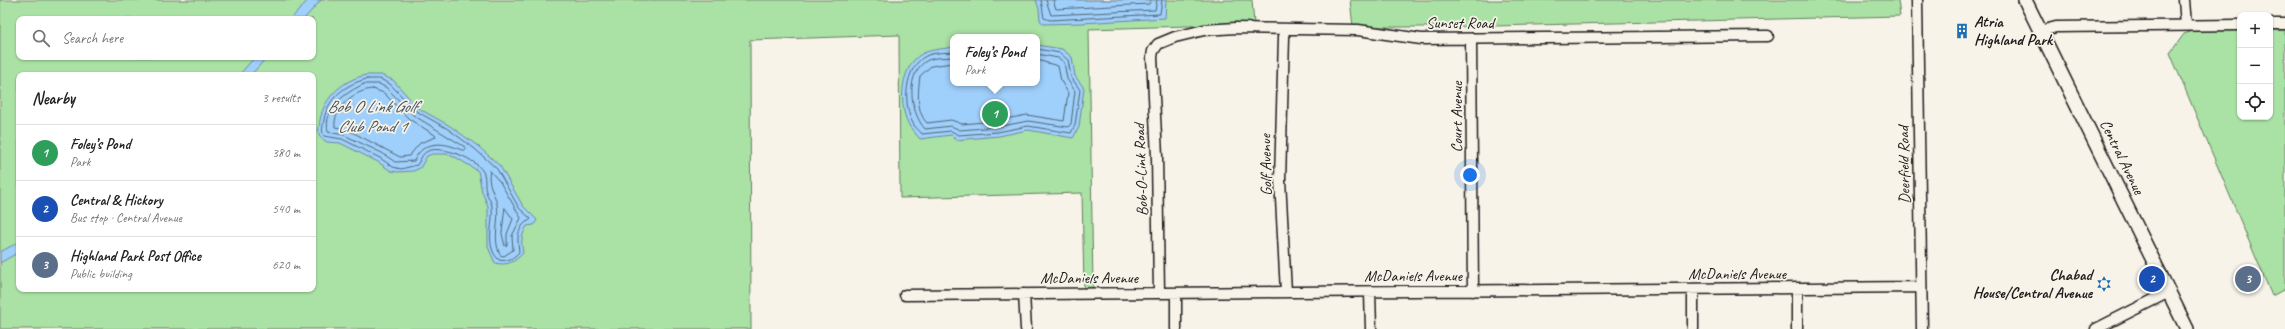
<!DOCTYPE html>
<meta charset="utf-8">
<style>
:root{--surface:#fff;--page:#f2f2f2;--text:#222;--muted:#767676;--line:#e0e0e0;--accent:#1a73e8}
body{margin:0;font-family:Caveat,sans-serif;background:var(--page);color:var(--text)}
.controls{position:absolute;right:12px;top:12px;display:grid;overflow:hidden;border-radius:8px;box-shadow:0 1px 3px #0004}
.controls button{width:36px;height:36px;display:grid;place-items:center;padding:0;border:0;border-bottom:1px solid var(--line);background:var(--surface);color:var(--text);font:20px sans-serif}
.you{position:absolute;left:1470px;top:175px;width:14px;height:14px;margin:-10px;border:3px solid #fff;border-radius:50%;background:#1a73e8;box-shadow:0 0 0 6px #1a73e833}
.badge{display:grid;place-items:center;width:26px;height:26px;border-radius:50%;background:var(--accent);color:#fff;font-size:13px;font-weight:700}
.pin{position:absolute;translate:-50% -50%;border:2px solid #fff;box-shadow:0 1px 4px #0006}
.popup{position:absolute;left:950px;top:34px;width:90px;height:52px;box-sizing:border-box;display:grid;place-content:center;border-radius:8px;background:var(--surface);filter:drop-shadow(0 1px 3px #0005);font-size:13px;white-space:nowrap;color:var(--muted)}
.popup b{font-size:15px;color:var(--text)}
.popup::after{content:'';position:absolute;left:50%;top:100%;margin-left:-8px;border:8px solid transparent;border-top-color:var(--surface)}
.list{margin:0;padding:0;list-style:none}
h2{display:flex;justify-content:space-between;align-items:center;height:52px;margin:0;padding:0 16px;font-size:17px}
h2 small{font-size:13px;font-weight:400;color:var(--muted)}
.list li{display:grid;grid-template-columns:26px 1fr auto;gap:12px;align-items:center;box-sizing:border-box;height:56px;padding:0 16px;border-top:1px solid var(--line)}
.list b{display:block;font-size:15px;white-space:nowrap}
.list p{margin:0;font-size:13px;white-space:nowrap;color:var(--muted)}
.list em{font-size:13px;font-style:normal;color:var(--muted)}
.icon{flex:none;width:22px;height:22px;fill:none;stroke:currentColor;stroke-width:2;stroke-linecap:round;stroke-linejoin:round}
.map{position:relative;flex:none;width:2285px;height:329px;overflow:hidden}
.search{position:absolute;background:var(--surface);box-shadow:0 1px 3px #0004;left:16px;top:16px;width:300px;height:44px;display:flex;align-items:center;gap:10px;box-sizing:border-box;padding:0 14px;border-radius:8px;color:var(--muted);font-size:15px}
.panel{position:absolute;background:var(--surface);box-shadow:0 1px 3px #0004;left:16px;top:72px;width:300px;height:220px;border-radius:8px}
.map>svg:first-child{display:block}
.green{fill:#aae1a4;stroke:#637e60;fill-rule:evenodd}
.water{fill:#9fcffb;stroke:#6b87a2}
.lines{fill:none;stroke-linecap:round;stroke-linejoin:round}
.shore{stroke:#506475;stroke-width:1}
.minor-casing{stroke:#1c1c1c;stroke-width:13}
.major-casing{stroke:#1c1c1c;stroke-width:16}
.minor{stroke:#f7f3e8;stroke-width:10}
.major{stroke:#f7f3e8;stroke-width:13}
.labels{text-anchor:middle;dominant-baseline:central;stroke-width:3.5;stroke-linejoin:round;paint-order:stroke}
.poi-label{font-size:16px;font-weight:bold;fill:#1c1c1c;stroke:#f7f3e8;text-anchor:start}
.street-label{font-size:16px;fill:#1c1c1c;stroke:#f7f3e8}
.water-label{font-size:17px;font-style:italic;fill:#43525f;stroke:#f7f3e8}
</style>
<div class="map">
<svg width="2285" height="329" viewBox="0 0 2285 329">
<rect width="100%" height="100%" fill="#f7f3e8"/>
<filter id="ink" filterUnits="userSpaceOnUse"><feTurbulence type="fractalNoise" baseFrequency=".025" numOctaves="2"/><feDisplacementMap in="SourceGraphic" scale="8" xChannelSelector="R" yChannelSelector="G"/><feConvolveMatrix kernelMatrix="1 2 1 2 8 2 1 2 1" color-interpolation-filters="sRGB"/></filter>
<g filter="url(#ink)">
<path class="green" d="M0,0h1252l2,24 -165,5 4,259h-9l-2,-95 -182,5 -1,-163 -149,5 1,289h-751zM19,19h294v38h-294zM953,37h84v46h-84zM19,75h294v214h-294z
M1350,0h548l2,16 -448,11h-99z
M2196,30h44v87h30v-87h15v259l-13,7 -102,-243 14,-19z"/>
<path class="water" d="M308,0h13l-17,19h-13z
M1036,0h130l-1,18 -83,5 -39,1 -3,-4 -1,-11z
M1037,45l25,4 10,8 3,19 9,12 -5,39 -6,11 -45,-8 -29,6 -43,4 -5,-5 -31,4c-3,-4 -7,-8 -10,-12 -13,-21 -10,-66 16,-75 8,-3 18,-3 27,-5v36h84z
M255,57h12l-16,18h-12z
M366,75h15l12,5 25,28 32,18 28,20 22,20 23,40 14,14 -3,5 -7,1c-6,10 -6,16 -4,27 -8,9 -16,13 -28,10l-7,-16v-41l-6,-14 -4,-21 -21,-13 -11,-4h-14l-5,2 -7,12 -7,3 -15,1 -7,-1 -13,-9 -38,-19 -13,-1 -6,-4c-4,-5 -2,-11 -1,-18 4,-23 23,-40 46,-45z
M19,242v10l-19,11v-11z"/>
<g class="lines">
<path class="shore" d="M1041,0l3,18 6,2 110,-6 2,-14
M1046,0l5,15 104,-5 2,-10
M1053,0l3,9 93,-5 2,-4
M953,52c-9,1 -19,0 -27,4 -22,11 -24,50 -12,69 2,3 6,6 8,9l29,-3 8,4 39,-3 30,-6 43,7 4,-8 5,-35 -9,-13 -3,-17 -8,-7 -23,-4
M953,57c-8,1 -18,0 -25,3 -24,12 -18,52 -3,69l26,-3 9,4 37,-3 31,-6 40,6 3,-3 4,-33 -8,-12 -3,-17 -6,-4 -21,-4
M953,63l-22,3 -11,10c-2,15 -4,36 7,47l24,-3 11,4 33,-3 32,-6 37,6 4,-28 -7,-12 -3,-15 -21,-6
M367,79h13l10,5 26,27 32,18 27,20 22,20 22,39 12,11c-3,3 -5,2 -8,6 -7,9 -5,16 -4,27 -5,6 -12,10 -20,8 -15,-14 -5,-37 -7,-54 -1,-5 -4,-9 -6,-14 -2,-5 0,-12 -2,-18 -5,-15 -42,-29 -56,-23 -7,3 -7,9 -11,14l-16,4 -8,-2 -13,-9 -38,-19 -18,-3c-3,-5 -1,-10 0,-16 3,-21 21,-36 43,-41z
M364,84h15l8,4 26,27 52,32v3c-3,1 -7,-2 -11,-3 -17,-6 -33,-3 -40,14l-19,1 -13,-9 -38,-18 -16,-3c-5,-24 17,-39 36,-48z
M373,89l11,4 25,26 26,16 1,2 -16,6 -11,13 -9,1 -54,-28 -11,-2c-2,-19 19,-37 38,-38z
M490,171l10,11 21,36 -9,18 1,14 -9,6 -4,-1c-8,-17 0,-33 -3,-51 -2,-10 -11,-22 -7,-33z
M505,208l8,11 -6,15v11l-2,1 -3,-12z"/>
<g class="minor-casing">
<path id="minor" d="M1917,0l5,329
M2184,0l2,25
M2270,24h15
M2041,31l15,-4 184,-2
M1284,37l-4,143 6,112
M1471,39l2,252
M1797,289v40
M1693,290v39
M1370,292l1,37
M1159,293l-2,-137 -5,-99 1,-6 5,-7 17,-7 29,-7 32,-2 122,2 63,9 347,-3
M1176,293v36
M1024,294l2,35
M905,295l1016,-8
M2096,329l73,-37"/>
</g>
<g class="major-casing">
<path id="major" d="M2025,0l162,329"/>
</g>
<use href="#minor" class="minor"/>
<use href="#major" class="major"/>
</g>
</g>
<defs>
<g id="building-bare" transform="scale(1.2)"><path d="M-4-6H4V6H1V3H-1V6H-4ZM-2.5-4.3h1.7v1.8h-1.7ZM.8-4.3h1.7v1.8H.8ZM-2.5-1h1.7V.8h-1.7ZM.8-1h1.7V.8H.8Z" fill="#1f6fb2" stroke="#f7f3e8" stroke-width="2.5" paint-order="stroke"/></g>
<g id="synagogue-bare" transform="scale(1.2)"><path d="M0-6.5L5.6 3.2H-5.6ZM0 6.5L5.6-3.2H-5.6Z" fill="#1f6fb2" stroke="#f7f3e8" stroke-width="2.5" paint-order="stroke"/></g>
</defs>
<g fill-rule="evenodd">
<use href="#building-bare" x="1962" y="31"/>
<use href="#synagogue-bare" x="2104" y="284"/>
</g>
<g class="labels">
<g class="poi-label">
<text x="1974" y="22">Atria<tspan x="1974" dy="18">Highland Park</tspan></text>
<text x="2092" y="275" text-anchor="end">Chabad<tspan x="2092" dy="18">House/Central Avenue</tspan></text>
</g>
<g class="street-label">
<text x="1460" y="23">Sunset Road</text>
<text transform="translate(1457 117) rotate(-90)">Court Avenue</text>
<text transform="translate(2122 157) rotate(64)">Central Avenue</text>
<text transform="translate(1266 165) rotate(-91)">Golf Avenue</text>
<text transform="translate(1904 165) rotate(-91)">Deerfield Road</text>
<text transform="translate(1141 170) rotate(-92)">Bob-O-Link Road</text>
<text x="1737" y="274">McDaniels Avenue</text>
<text x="1413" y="276">McDaniels Avenue</text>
<text x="1089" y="278">McDaniels Avenue</text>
</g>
<g class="water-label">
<text x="372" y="106">Bob O Link Golf<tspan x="372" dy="20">Club Pond 1</tspan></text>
</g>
</g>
</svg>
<div class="controls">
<button>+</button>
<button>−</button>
<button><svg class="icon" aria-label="locate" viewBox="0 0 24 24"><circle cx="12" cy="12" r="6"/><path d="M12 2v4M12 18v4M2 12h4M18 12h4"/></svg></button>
</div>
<div class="you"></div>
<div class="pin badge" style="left:995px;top:114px;background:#2e9e5b">1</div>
<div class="popup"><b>Foley’s Pond</b>Park</div>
<div class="pin badge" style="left:2152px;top:279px;background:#1a4fb4">2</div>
<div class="pin badge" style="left:2248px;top:279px;background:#5c6f8a">3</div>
<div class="search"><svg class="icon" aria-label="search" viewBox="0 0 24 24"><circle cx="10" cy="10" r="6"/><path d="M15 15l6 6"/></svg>Search here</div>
<section class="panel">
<h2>Nearby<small>3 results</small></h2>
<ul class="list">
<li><span class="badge" style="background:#2e9e5b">1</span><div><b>Foley’s Pond</b><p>Park</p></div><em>380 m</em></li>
<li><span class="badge" style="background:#1a4fb4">2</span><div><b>Central &amp; Hickory</b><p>Bus stop · Central Avenue</p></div><em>540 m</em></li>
<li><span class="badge" style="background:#5c6f8a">3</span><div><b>Highland Park Post Office</b><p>Public building</p></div><em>620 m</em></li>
</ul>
</section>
</div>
